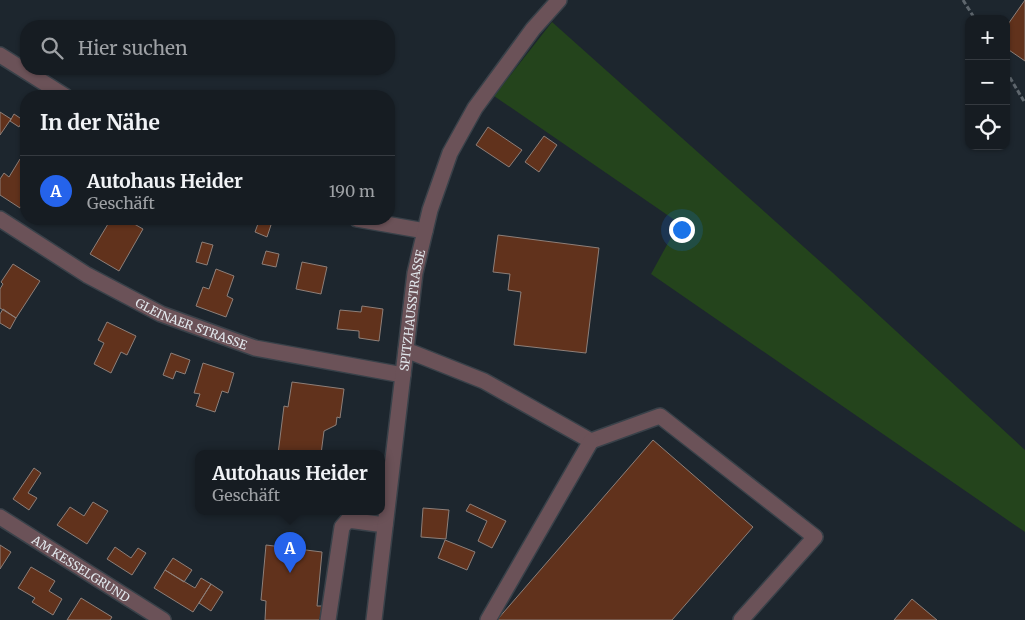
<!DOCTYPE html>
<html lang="de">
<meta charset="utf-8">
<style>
:root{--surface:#161c22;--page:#1f252a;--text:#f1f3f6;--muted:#9ea1a5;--line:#353a40;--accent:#2563eb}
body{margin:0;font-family:Merriweather,serif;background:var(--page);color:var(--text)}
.controls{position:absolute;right:15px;top:15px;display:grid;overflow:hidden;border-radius:10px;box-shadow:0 1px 4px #0004}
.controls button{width:45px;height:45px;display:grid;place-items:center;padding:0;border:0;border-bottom:1px solid var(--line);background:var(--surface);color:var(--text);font:25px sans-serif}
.you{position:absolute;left:681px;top:229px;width:18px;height:18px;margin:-12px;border:4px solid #fff;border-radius:50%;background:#1a73e8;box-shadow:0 0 0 8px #1a73e833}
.badge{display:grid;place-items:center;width:32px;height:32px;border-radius:50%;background:var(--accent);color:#fff;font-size:16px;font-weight:700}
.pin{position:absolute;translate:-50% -41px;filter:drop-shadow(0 1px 2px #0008)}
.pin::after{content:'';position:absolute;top:26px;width:18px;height:15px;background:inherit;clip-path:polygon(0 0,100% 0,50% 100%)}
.popup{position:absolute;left:195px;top:450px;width:190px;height:65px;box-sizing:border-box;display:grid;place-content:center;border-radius:10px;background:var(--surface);filter:drop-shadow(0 1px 4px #0005);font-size:16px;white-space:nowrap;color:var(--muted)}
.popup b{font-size:19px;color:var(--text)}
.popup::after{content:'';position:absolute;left:50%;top:100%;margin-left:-10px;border:10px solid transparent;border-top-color:var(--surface)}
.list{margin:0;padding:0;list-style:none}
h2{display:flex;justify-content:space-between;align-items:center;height:65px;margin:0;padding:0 20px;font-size:21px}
h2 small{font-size:16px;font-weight:400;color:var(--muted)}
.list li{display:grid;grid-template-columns:32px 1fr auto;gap:15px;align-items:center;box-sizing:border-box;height:70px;padding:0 20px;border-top:1px solid var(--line)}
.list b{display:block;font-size:19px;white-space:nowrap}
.list p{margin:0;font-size:16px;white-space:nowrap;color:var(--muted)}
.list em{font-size:16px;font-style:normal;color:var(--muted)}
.icon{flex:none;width:28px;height:28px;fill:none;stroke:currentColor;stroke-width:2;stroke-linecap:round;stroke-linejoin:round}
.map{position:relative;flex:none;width:1025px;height:620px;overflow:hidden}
.search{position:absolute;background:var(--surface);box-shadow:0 1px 4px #0004;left:20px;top:20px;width:375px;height:55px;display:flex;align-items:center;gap:12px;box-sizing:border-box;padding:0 18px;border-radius:20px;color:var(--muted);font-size:19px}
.panel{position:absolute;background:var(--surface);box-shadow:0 1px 4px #0004;left:20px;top:90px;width:375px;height:135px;border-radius:20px}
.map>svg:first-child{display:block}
.green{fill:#24441c}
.building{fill:#61321c;stroke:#8d7f79}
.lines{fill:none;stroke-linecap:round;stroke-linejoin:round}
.minor-casing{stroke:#394149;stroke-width:18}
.path{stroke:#5e666d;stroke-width:3;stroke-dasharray:5 2.5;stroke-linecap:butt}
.minor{stroke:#6b5258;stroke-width:15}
.labels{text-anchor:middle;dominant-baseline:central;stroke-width:4;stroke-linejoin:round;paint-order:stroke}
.street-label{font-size:12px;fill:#e2e8ed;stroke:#0b0f12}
</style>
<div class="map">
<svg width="1025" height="620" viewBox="0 0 1025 620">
<rect width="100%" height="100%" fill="#1d262e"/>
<path class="green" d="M552,22l281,251 192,177v82l-374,-258 28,-51 -185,-127z"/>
<path class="building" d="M1025,0v61l-19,-13v-21z
M0,112l11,7 -11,16z
M14,114l9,6 -4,7 -9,-6z
M488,127l34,23 -13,17 -33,-22z
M544,136l13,9 -18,27 -14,-10z
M20,159l6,4v21l-2,4 2,1v8l-6,11 -20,-13v-16l4,-6 5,4z
M111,219h19l-1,2 14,8 -24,42 -29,-17z
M259,221l12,4 -4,12 -12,-5z
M498,235l101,13 -13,105 -72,-8 7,-53 -13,-2 2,-16 -17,-2z
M202,242l11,3 -6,20 -11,-3z
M266,251l13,3 -3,13 -14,-3z
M302,262l25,5 -6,27 -25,-5z
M13,264l27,17 -24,37 -16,-10v-19l3,-5 -2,-2z
M216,269l18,7 -7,20 6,3 -7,18 -30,-11 7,-19 6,2z
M362,306l21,3 -4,32 -20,-3v-7l-22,-2 3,-19 21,2z
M3,309l13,9 -6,11 -10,-6v-9z
M107,322l29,14 -9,19 -6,-3 -10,21 -17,-9 10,-21 -6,-3z
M171,353l19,7 -5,14 -9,-3 -3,8 -10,-4z
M203,363l31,10 -6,20 -6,-2 -7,21 -19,-6 4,-12 -6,-1z
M292,382l52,7 -4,29 -3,-1 -1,8 -12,6 -3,23h-43l6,-48 4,1z
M653,440l100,87 -81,93h-175z
M34,468l7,5 -13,20 9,5 -8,12 -16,-11z
M93,502l15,9 -21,33 -30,-19 13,-18 14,9z
M470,504l36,17 -14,27 -14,-7 9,-20 -21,-10z
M423,508l26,2 -3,29 -25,-2z
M445,540l30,12 -8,18 -29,-12z
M0,545l11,7 -11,17z
M266,545l56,7 -5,54h5l-2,14h-55l1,-19 -5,-1z
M115,547l16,11 7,-10 8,5 -14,22 -25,-16z
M173,558l19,12 -8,12 -19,-12z
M31,567l24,14 -6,10 13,8 -9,16 -21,-13 3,-4 -17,-10z
M165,570l30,18 6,-10 10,6 -18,28 -39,-24z
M211,584l12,8 -12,19 -12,-8z
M81,598l31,19 -2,3h-43z
M912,599l25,21h-43z"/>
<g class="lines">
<g class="minor-casing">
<g id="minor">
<path d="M0,55l65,41"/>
<path id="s1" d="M0,219l87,56 74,39 94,34 148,27"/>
<path d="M357,219l68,12"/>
<path d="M406,350l78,31 107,60 69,-25 155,121 -74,83"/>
<path id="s2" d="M0,517l163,103"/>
<path d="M328,620l14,-93 6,-7 37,5"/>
<path id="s3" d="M374,620l41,-347 15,-63 20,-57 25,-45 58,-79 26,-29"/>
<path d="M488,620l103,-179"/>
</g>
</g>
<path class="path" d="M963,0l12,19
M1006,71l19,32"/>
<use href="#minor" class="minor"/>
</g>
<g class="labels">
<g class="street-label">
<text stroke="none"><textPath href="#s3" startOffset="312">SPITZHAUSSTRASSE</textPath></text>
<text stroke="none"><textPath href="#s1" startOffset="219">GLEINAER STRASSE</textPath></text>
<text stroke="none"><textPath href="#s2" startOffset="96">AM KESSELGRUND</textPath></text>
</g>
</g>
</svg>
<div class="controls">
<button>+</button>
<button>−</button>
<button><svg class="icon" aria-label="locate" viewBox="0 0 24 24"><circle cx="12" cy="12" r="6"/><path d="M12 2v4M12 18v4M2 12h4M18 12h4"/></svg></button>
</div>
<div class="you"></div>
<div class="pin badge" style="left:290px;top:573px">A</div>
<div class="popup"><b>Autohaus Heider</b>Geschäft</div>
<div class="search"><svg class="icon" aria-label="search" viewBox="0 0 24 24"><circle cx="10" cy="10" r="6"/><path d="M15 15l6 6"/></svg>Hier suchen</div>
<section class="panel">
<h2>In der Nähe<small></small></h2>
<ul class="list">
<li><span class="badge">A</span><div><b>Autohaus Heider</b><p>Geschäft</p></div><em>190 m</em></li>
</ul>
</section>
</div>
